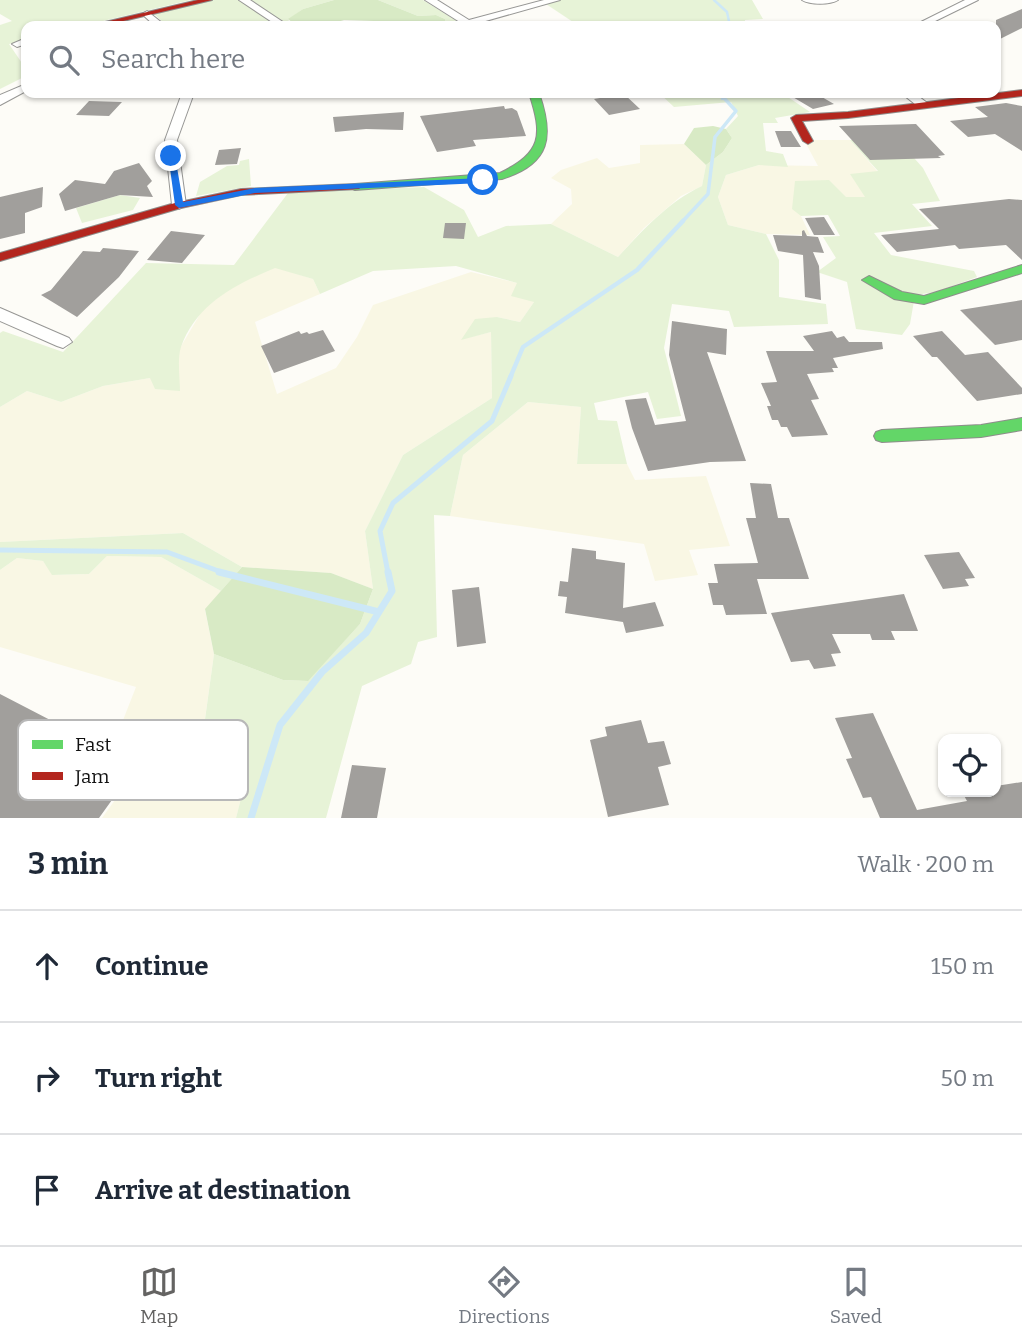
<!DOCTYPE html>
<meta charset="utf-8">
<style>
:root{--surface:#fff;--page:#f6f6f7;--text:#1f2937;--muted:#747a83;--line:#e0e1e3;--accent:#646362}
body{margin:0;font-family:Bitter,serif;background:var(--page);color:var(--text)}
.controls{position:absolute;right:21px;bottom:21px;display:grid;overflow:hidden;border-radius:14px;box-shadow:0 2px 5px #0004}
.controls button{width:63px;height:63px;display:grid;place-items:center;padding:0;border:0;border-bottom:2px solid var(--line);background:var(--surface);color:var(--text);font:35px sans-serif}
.stop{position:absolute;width:21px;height:21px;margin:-16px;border:5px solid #1a73e8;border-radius:50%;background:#fff}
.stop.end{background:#1a73e8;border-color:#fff;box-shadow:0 2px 7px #0008}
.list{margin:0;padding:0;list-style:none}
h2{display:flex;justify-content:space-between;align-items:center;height:91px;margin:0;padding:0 28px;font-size:30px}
h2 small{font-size:23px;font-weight:400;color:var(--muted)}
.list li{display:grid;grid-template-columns:46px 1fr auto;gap:21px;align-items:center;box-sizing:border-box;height:112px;padding:0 28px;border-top:2px solid var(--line)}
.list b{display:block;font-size:26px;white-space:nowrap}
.list em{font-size:23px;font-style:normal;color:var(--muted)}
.icon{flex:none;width:38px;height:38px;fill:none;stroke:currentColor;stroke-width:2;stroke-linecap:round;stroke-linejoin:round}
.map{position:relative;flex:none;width:1022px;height:818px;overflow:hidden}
.search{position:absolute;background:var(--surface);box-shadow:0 2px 5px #0004;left:21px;right:21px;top:21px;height:77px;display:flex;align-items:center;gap:18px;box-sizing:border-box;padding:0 24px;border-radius:14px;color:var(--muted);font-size:26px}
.sheet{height:427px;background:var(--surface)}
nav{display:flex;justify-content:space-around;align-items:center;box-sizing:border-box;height:98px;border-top:2px solid var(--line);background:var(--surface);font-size:19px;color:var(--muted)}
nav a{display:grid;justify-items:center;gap:4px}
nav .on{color:var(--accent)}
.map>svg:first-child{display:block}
.farmland{fill:#f9f7e4}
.green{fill:#e7f3d7}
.forest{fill:#d8eac5}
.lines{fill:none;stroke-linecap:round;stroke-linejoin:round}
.stream-far4{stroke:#cde8f7;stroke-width:2.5}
.stream-far3{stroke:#cde8f7;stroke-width:3.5}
.stream-far2{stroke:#cde8f7;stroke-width:4.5}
.stream-far1{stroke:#cde8f7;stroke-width:5}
.stream{stroke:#cde8f7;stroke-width:7}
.building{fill:#a19f9c}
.street-casing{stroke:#979795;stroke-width:2}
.fast-casing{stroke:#8e8d8b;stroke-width:2}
.jam-casing{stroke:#8e8d8b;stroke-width:2}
.street{fill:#fffffe;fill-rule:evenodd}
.fast{fill:#63d668;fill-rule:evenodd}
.jam{fill:#b3261e;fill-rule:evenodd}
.route{fill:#1a73e8}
.key{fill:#fff;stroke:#b8b8b8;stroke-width:2}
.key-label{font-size:19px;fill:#111}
</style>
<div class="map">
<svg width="1022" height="818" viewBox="0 0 1022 818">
<rect width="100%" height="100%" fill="#fdfcf7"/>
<path class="farmland" d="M804,140h46l28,32 -13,25h-19l-46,17 10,21 -44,-1 -38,-9 -10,-28 8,-22 33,-10 59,1z
M684,144l22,21 -4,21 -21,10 -37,32 -26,29 -67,-33 21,-20 -1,-15 -20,-11 10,-8 36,-12 12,10 31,-5v-18z
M275,267l38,12 7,15 -65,28 22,72 59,-26 21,-31 16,-32 98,-33 46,11 17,19 -14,20 -23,-5 -35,22 29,-7 1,66 -89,57 -38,76 8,58 -42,-16 -89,-6 -59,-34 -183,9v-135l27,-16 34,11 42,-16 47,-8 30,-30 23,-39 32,-24z
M528,402l53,5 -4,57h50l8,16 71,-4 24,70 -41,4 9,25 -43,6 -11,-37 -194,-28 13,-61z
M107,556l54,1 60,34 -16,19 9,44 -12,86 46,31 -12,47h-134l44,-61 -30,-19 20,-51 -136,-40v-77l17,-12 26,3 10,14 36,-1z"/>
<path class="green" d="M0,0h191l-109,26h-56v14l-17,4 17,25v7l-26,13v-64l12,-4 -12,-7z
M212,0h122l-31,9 -15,11 9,6h-130l-13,-12z
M378,0h45l42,26h-20v-7l-9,-4 -18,1z
M560,0h192l11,19 -18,1v6h-138l-7,-3 -21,3 -33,-22z
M659,93h123l28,19 -35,6 3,5h-15l3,28 17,3 5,13 -29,-2 -33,10 -8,22 10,28 38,9 13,26v37l47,7 2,20 -94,3 -5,-16 -57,-7 -8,44 17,68 -24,3 -9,-27 -54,11 4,17 19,1 10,43h-50l4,-57 -53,-5 -65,53 -13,61 -16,-1 3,122 -19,5 -7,22 -49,22 -36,132h-90l12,-47 -46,-30 12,-87 69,26 24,1 53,-57 13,-35 -8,-58 38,-76 89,-57 -1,-66 -30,8 14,-21 22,-2 23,5 14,-20 -23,-6 6,-13 -61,-17 -83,5 -53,23 -7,-15 -38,-11c-39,16 -79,36 -94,79 -4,12 -1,31 -1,44l-25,-2 -5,-11 -47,8 -42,16 -34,-11 -27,16v-74l3,-2 60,21 83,-89 88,2 54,-72 136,-6 40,23 14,27 28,-11 45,-2 67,33c25,-27 50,-55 84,-71l4,-21 17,-13 9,-14 -6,-9 12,-13 -7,-14 -57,5z
M850,140h48l25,28 17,33 -28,3 20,22 -58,7 17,22 83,16 3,6 -41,15 -21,3 -5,29 -8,11 -46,-6 -9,-47 -30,-10 19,-14 -13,-21 17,-1 -12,-21 -27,1 -9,-7 3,-28 34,-1 17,17h19l-15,-23 28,-3z
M249,159l2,27 -55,10 4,-14 27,-16 12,-1 1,-4z
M120,195l20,3 -7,12 -51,13 -6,-15z
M183,533l59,34 -21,24 -60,-34 -54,-1 -18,18 -37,1 -9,-14 -26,-3 -17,12v-28z"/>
<path class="forest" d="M334,0h44l40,16 18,-1 9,4v7h-60l-11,-5 -30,-1 -19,6h-28l-9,-7 15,-10z
M713,126l13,3 6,9 -9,14 -17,13 -22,-21 10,-16z
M242,567l89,6 42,16 -13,35 -52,57 -25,-1 -69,-26 -9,-45z"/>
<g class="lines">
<path class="stream-far4" d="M714,0l13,12 3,14
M722,99l4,-6"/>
<path class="stream-far3" d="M681,223l27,-29 7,-57 21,-26 -13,-14"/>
<path class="stream-far2" d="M510,378l13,-31 114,-77 46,-49"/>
<path class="stream-far1" d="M0,550l167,2 57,21
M388,573l-8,-42 13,-28 99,-82 19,-45"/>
<path class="stream" d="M219,572l160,40
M251,818l29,-93 42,-53 44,-39 26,-42 -4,-19"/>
</g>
<path class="building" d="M1022,9v19l-26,13v-21z
M786,93h29l19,11 -21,5z
M624,94l16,15 -31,6 -15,-16z
M89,101l33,1 -13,14 -33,-1z
M1006,103l16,3v45l-27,-17 -27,3 -18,-16 38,-4 -13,-10z
M504,106l1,3 7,-1 5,3 9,25 -53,4 3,6 -39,6 -17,-36z
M404,112l-1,18 -37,-1 -31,3 -2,-15z
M916,124l29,31 -7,1 3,2 -71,2 -31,-34z
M775,131h16l10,16h-20z
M241,148l-4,16 -22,1 4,-15z
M139,163l13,18 -5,5 6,11 -33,-2 -55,16 -6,-17 16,-14 30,4 9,-13z
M43,187l-1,20 -17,6v20l-25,6v-42z
M1009,199l13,1v60l-16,-15 -47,4 -4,-4 -58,7 -16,-17 58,-6 -20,-20z
M824,217l11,18h-21l-9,-17z
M445,223h21l-2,16 -21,-1z
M804,230l3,6 11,1 6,16 -11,-1 6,14 2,34 -16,-3 -2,-42 -25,-4 -5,-16 29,1v-5z
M171,231l34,4 -23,28 -35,-3z
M103,248l36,3 -20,26 -42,40 -36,-22 10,-5 32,-39 17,1z
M1022,300v40l-27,5 -35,-35z
M672,321l55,8 -1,26 -19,-3 39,109 -36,1 -62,9 -16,-43 -7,-28 21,-2 9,27 31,-4 -17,-66z
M323,330l12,21 -61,22 -13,-27 38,-15 2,3 6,-2 2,2z
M832,331l5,7 7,-2 5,6h33l1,7 -50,9 5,10h-6l2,4 -27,2 12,25 -8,1 17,35 -36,2 -5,-10h-6l-3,-7h-6l-5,-14h4l-10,-23 16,-1 -11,-31h48l-11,-15z
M942,331l23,24 23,-3 34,36v6l-45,7 -40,-44h-5l-19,-21z
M750,483l21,1 7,34h11l20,61h-52l10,35 -41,1 -3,-10h-10l-5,-22h10l-4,-19 44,-1 -12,-45h10z
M572,548l24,3v8l29,4 -2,45 32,-6 9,24 -38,7 -3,-11 -58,-9 2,-16 -9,-1 2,-15 8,1z
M959,552l16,26 -10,1 4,7 -26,3 -19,-34z
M479,587l7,56 -29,4 -5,-57z
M904,594l14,37h-27l4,9h-23l-2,-6h-38l9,19 -10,1 5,12 -22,3 -5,-9 -18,2 -20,-49z
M0,694l137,71 -38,53h-99z
M873,713l44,97 50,-9 -5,-9h34v-6l26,-4v36h-142l-9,-21 -8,1 -17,-39 6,-1 -17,-40z
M641,720l7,23 16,-2 7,23 -13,3 11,38 -61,12 -18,-77 17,-4 -2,-9z
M352,765l34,3 -9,50h-36z"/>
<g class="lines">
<g class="street-casing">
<path id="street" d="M239,0h11l39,26h-11z
M425,0h12l32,20 75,-20h16l-85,24 2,2h-11z
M802,0h36c-8,5 -28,5 -36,0z
M965,0h13l-53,26h-12z
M147,11l19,15h-11l-13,-12z
M26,38v6l-9,3 -5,-3z
M26,84v7l-26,14v-10z
M182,93h12l-17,47 9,65 -7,4 -7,-4 -7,-65z
M219,93h153l-6,3h-141z
M901,93h13l16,12 -10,3z
M0,308l69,30 3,4 -9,6 -6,-2 -57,-25z"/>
</g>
<g class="fast-casing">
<path id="fast" d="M529,93h10c15,43 12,71 -37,86l-147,11 -6,-3 6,-3 145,-11c42,-21 43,-37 29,-80z
M1022,265v8l-98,31 -30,-5 -32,-19 7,-4 33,16 22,4z
M1022,418v12l-41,7 -99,5 -6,-2 -2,-4 2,-4 6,-2 99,-5z"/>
</g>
<g class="jam-casing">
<path id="jam" d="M198,0h14l-110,26h-14z
M1022,90v6l-174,22 -46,3 11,20 -5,3 -5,-3 -12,-23 5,-3 52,-3z
M355,184l6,3 -2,2 -118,6 -60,13 -181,53v-8l175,-50 66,-14z"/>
</g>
<use href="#street" class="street"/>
<use href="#fast" class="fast"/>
<use href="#jam" class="jam"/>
</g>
<path class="route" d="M168,154l7,2 8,46 72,-14 228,-10 4,2 -4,3 -228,10 -76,15 -4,-3z"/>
<rect x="18" y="720" width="230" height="80" rx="10" class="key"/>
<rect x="32" y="740" width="31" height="9" fill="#63d668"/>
<rect x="32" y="772" width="31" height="8" fill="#b3261e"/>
<g class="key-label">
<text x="75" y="751">Fast</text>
<text x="75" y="783">Jam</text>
</g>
</svg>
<div class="controls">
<button><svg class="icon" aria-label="locate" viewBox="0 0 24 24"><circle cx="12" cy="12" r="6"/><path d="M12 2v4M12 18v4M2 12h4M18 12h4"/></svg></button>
</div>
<div class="stop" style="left:483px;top:180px"></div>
<div class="stop end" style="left:171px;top:156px"></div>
<div class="search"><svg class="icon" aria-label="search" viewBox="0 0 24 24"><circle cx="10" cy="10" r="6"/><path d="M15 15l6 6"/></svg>Search here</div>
</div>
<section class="sheet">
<h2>3 min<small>Walk · 200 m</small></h2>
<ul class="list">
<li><svg class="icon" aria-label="ahead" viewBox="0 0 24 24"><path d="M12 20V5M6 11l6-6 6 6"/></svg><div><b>Continue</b></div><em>150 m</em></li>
<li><svg class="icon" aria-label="right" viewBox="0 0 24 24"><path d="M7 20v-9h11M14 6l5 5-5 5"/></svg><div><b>Turn right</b></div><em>50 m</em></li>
<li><svg class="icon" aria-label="arrive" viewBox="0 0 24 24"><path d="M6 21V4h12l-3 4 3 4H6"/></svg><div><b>Arrive at destination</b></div></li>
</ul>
</section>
<nav>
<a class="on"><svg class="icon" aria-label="map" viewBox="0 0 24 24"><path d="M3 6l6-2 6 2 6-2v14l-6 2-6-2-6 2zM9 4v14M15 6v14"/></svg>Map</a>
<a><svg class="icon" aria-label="directions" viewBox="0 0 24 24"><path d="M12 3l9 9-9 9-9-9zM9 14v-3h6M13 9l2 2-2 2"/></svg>Directions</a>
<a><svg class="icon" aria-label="saved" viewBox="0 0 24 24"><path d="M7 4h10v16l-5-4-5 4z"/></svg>Saved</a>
</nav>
